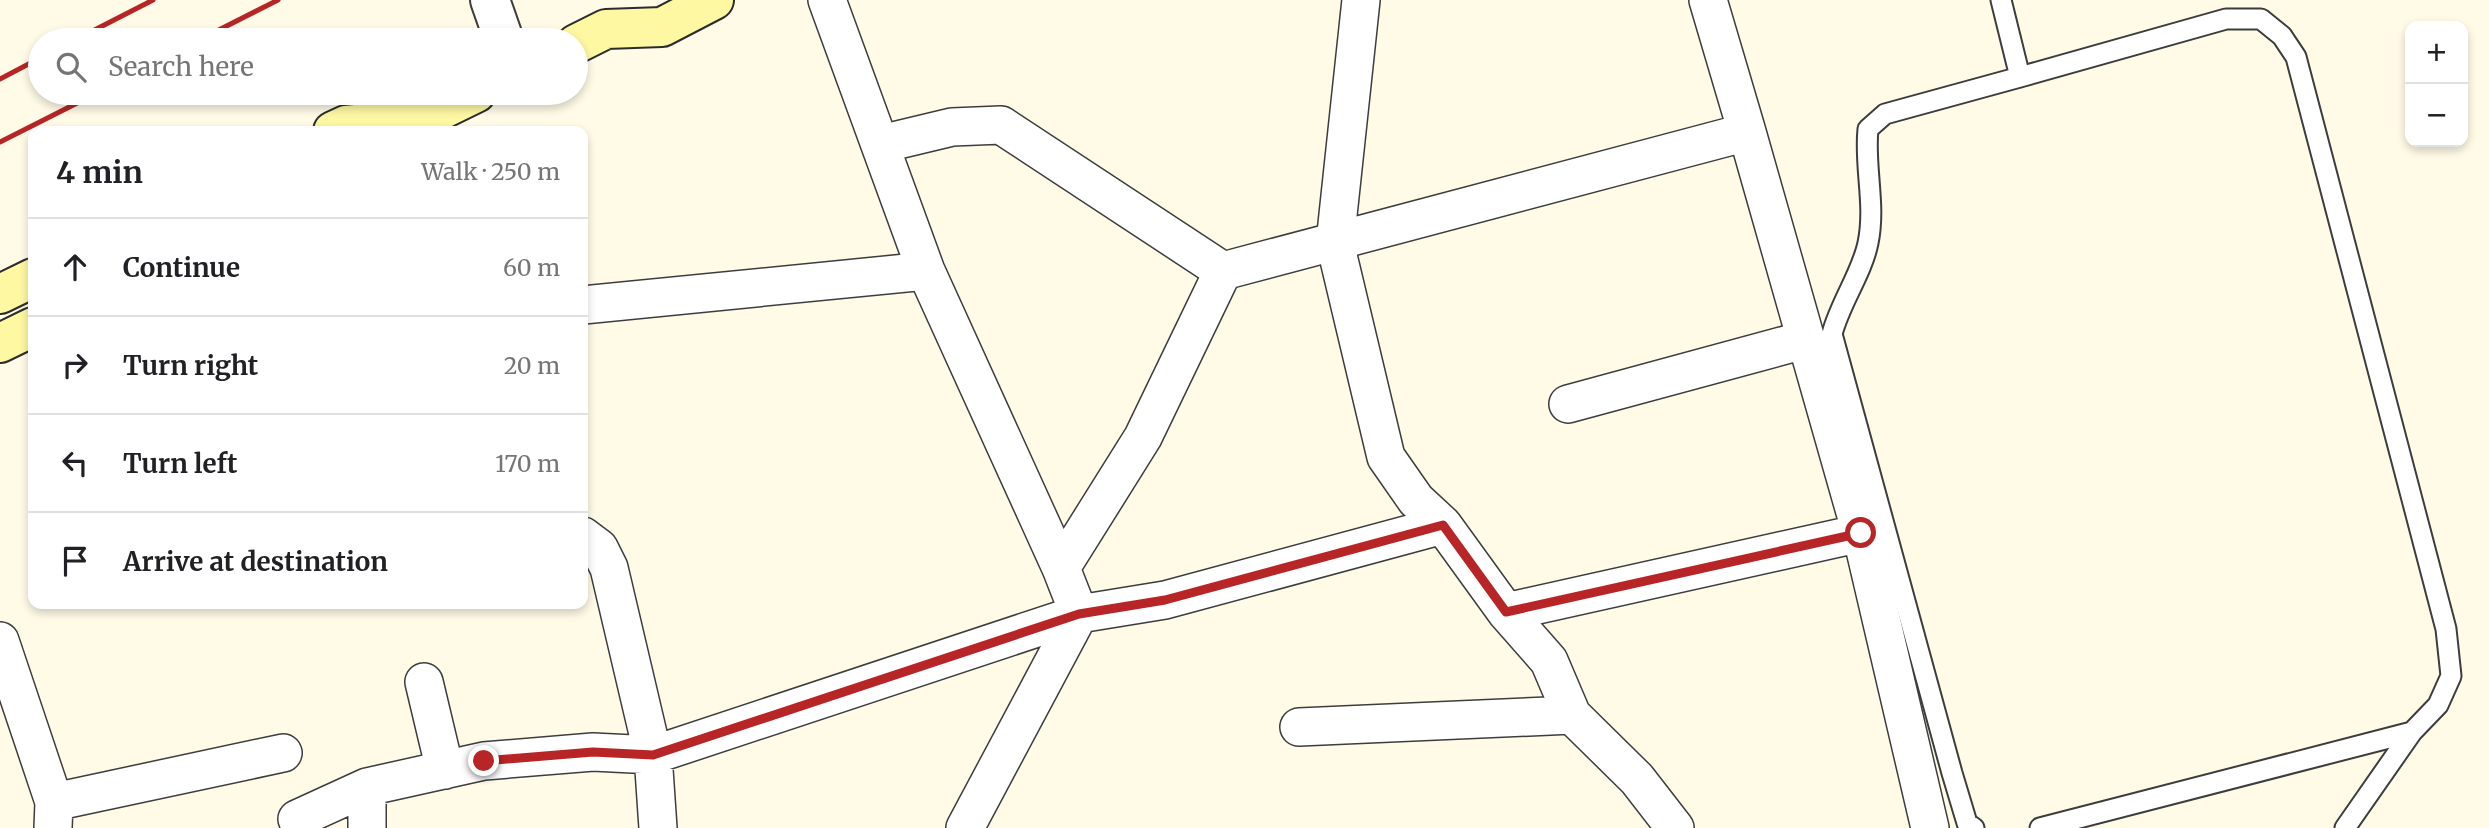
<!DOCTYPE html>
<meta charset="utf-8">
<style>
:root{--surface:#fff;--page:#f2f2f2;--text:#202124;--muted:#757577;--line:#e0e0e0}
body{margin:0;font-family:Merriweather,serif;background:var(--page);color:var(--text)}
.controls{position:absolute;right:21px;top:21px;display:grid;overflow:hidden;border-radius:14px;box-shadow:0 4px 10px #0003}
.controls button{width:63px;height:63px;display:grid;place-items:center;padding:0;border:0;border-bottom:2px solid var(--line);background:var(--surface);color:var(--text);font:35px sans-serif}
.stop{position:absolute;width:21px;height:21px;margin:-16px;border:5px solid #b72526;border-radius:50%;background:#fff}
.stop.end{background:#b72526;border-color:#fff;box-shadow:0 2px 7px #0008}
.list{margin:0;padding:0;list-style:none}
h2{display:flex;justify-content:space-between;align-items:center;height:91px;margin:0;padding:0 28px;font-size:30px}
h2 small{font-size:23px;font-weight:400;color:var(--muted)}
.list li{display:grid;grid-template-columns:46px 1fr auto;gap:21px;align-items:center;box-sizing:border-box;height:98px;padding:0 28px;border-top:2px solid var(--line)}
.list b{display:block;font-size:26px;white-space:nowrap}
.list em{font-size:23px;font-style:normal;color:var(--muted)}
.icon{flex:none;width:38px;height:38px;fill:none;stroke:currentColor;stroke-width:2;stroke-linecap:round;stroke-linejoin:round}
.map{position:relative;flex:none;width:2489px;height:828px;overflow:hidden}
.search{position:absolute;background:var(--surface);box-shadow:0 4px 10px #0003;left:28px;top:28px;width:560px;height:77px;display:flex;align-items:center;gap:18px;box-sizing:border-box;padding:0 24px;border-radius:38px;color:var(--muted);font-size:26px}
.panel{position:absolute;background:var(--surface);box-shadow:0 4px 10px #0003;left:28px;top:126px;width:560px;height:483px;border-radius:14px}
.map>svg:first-child{display:block}
.lines{fill:none;stroke-linecap:round;stroke-linejoin:round}
.service-casing{stroke:#3d3d3d;stroke-width:23}
.minor-casing{stroke:#3d3d3d;stroke-width:40}
.tertiary-casing{stroke:#3d3d3d;stroke-width:42}
.secondary-casing{stroke:#2c2c2c;stroke-width:42}
.service{stroke:#fff;stroke-width:19}
.minor{stroke:#fff;stroke-width:37}
.tertiary{stroke:#fff;stroke-width:38}
.secondary{stroke:#fef8a3;stroke-width:38}
.rail{stroke:#b72526;stroke-width:5}
.route{stroke:#b72526;stroke-width:9}
</style>
<div class="map">
<svg width="2489" height="828" viewBox="0 0 2489 828">
<rect width="100%" height="100%" fill="#fffbe7"/>
<g class="lines">
<g class="service-casing">
<path id="service" d="M2001,0l19,77 206,-58h35l21,17 14,21 150,572 5,47 -13,29 -26,27 -67,96
M1974,828l-7,-5 -15,-50 -120,-439c8,-31 30,-61 36,-91 8,-39 -4,-76 0,-114l17,-15 135,-37
M2040,828l372,-96"/>
</g>
<g class="minor-casing">
<path id="minor" d="M881,144l71,-17 49,-2 222,146 524,-139 -39,-132
M926,271l135,297 18,46 -114,214
M583,305l343,-34 -99,-271
M1568,404l236,-64
M1443,525l63,87 43,49 23,54 65,64 38,49
M1861,533l69,295
M583,536l16,12 10,20 44,187 5,73
M1061,568l82,-131 80,-166
M1506,612l355,-79 -114,-401
M0,641l54,161 -1,26
M424,682l21,88
M1299,727l273,-12
M54,802l229,-49
M297,819l70,-32 117,-26 109,-9 60,3 426,-141 86,-14 278,-75 -27,-25 -30,-43 -51,-214 26,-243
M367,828v-41"/>
</g>
<g class="tertiary-casing">
<path id="tertiary" d="M490,0l14,40"/>
</g>
<g class="secondary-casing">
<path id="secondary" d="M576,44l30,-15 56,-2 52,-27
M333,131l13,-6 81,-8
M411,131l16,-14 49,-24
M0,294l33,-16
M0,343l33,-16"/>
</g>
<use href="#service" class="service"/>
<use href="#minor" class="minor"/>
<use href="#tertiary" class="tertiary"/>
<use href="#secondary" class="secondary"/>
<path class="rail" d="M75,40l78,-40
M199,40l79,-40
M0,79l40,-21
M0,142l97,-49"/>
</g>
<g class="lines">
<path class="route" d="M484,761l109,-9 60,3 426,-141 86,-14 278,-75 63,87 355,-79"/>
</g>
</svg>
<div class="controls">
<button>+</button>
<button>−</button>
</div>
<div class="stop" style="left:1861px;top:533px"></div>
<div class="stop end" style="left:484px;top:761px"></div>
<div class="search"><svg class="icon" aria-label="search" viewBox="0 0 24 24"><circle cx="10" cy="10" r="6"/><path d="M15 15l6 6"/></svg>Search here</div>
<section class="panel">
<h2>4 min<small>Walk · 250 m</small></h2>
<ul class="list">
<li><svg class="icon" aria-label="ahead" viewBox="0 0 24 24"><path d="M12 20V5M6 11l6-6 6 6"/></svg><div><b>Continue</b></div><em>60 m</em></li>
<li><svg class="icon" aria-label="right" viewBox="0 0 24 24"><path d="M7 20v-9h11M14 6l5 5-5 5"/></svg><div><b>Turn right</b></div><em>20 m</em></li>
<li><svg class="icon" aria-label="left" viewBox="0 0 24 24"><path d="M17 20v-9H6M10 6l-5 5 5 5"/></svg><div><b>Turn left</b></div><em>170 m</em></li>
<li><svg class="icon" aria-label="arrive" viewBox="0 0 24 24"><path d="M6 21V4h12l-3 4 3 4H6"/></svg><div><b>Arrive at destination</b></div></li>
</ul>
</section>
</div>
